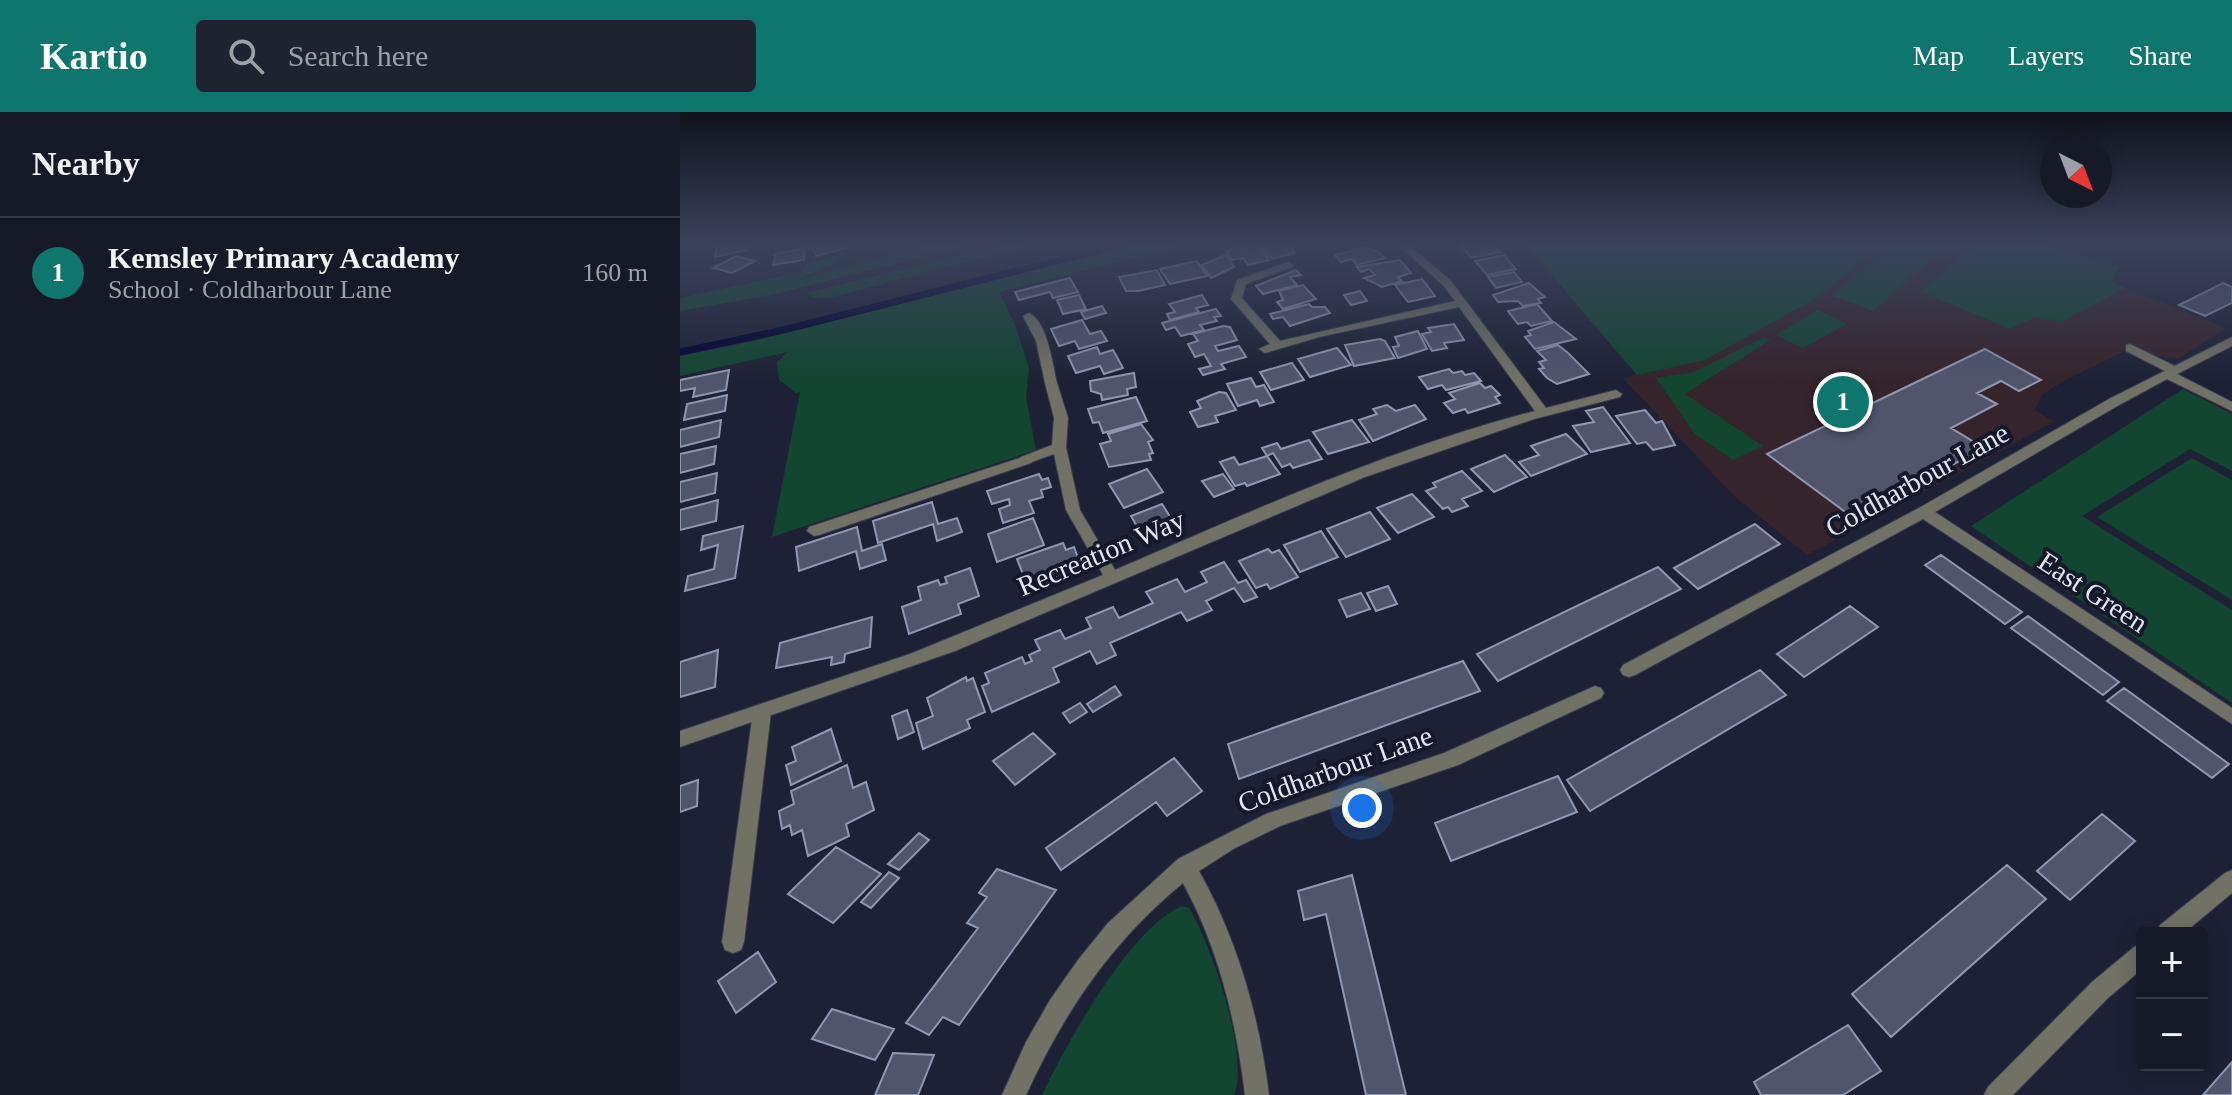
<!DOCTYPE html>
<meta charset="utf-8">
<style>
:root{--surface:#161928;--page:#1f2230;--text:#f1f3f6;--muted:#9ea0a8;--line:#353845;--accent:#0f766e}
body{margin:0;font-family:Georgia,serif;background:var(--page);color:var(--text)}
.controls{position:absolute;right:24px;bottom:24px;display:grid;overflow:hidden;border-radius:8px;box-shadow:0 4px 20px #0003}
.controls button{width:72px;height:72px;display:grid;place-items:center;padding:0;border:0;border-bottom:2px solid var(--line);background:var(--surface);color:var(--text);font:40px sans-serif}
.compass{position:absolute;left:1360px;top:24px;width:72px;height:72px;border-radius:50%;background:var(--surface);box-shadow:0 4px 20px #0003;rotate:138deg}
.you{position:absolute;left:682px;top:696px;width:28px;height:28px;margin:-20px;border:6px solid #fff;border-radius:50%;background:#1a73e8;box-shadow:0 0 0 12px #1a73e833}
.badge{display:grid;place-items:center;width:52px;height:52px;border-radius:50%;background:var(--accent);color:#fff;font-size:26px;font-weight:700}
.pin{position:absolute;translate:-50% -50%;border:4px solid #fff;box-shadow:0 2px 8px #0006}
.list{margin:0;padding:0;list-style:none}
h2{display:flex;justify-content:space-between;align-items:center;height:104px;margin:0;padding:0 32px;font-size:34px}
h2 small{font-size:26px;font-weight:400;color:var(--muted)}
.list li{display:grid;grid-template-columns:52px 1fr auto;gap:24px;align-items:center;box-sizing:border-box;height:112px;padding:0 32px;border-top:2px solid var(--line)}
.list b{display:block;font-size:30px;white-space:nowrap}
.list p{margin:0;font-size:26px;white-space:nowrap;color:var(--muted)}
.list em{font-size:26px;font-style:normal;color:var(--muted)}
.icon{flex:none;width:44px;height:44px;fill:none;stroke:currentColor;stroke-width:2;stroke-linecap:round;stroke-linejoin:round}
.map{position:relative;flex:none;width:1552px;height:983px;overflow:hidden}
header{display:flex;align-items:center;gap:48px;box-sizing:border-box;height:112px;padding:0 40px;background:var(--accent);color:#fff}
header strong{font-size:38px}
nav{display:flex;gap:44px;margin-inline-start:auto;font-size:28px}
.search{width:560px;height:72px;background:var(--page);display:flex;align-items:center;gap:20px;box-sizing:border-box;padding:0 28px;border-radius:8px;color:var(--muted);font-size:30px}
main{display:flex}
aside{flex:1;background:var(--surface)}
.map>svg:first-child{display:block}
.education{fill:#36242c}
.green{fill:#124630}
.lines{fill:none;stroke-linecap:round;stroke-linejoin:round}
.stream{stroke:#000232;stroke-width:7}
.building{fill:#50556c;stroke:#9297b1;stroke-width:2}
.lane-casing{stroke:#393d50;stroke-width:2}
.street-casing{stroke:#393d50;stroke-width:2}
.lane{fill:#717165;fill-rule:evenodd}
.street{fill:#717165;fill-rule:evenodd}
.labels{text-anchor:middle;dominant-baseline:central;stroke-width:8;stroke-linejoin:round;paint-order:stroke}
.street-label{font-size:28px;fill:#e2e6f4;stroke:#15182b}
</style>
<header>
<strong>Kartio</strong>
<div class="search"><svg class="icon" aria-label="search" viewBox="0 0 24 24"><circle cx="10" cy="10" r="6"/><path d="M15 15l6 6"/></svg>Search here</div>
<nav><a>Map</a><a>Layers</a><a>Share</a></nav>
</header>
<main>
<aside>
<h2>Nearby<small></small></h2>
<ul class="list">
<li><span class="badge">1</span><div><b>Kemsley Primary Academy</b><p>School · Coldharbour Lane</p></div><em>160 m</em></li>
</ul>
</aside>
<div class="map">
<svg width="1552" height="983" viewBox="0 0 1552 983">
<rect width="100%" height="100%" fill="#1e2135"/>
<path class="education" d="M845,132h518l76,23 -7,15 114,46 -48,31 -53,-8 -62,30 -21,14 -7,15 19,12 -247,133 -74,-60 -109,-116 12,-5z"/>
<path class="green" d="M250,132h44l-203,51 -91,16v-13l120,-26 7,-10 35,-6 -8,8 -35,16z
M326,132h31l-208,54h-16l-7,-5z
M455,132h55l-223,56 32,-8 16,33 14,43 -3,29 10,53 -264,87 28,-145 -4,1 -17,-13 -2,-18 11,-10 -108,24v-20l74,-15z
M845,132h425l-77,67 -40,-15 45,-41 -6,-3 -52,44 -115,64 -68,15z
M1294,132h69l76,23 -7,15 13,6 -64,34 -26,-5 -25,12 -89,-37z
M1138,198l29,14 -44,24 -27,-13z
M1085,225l5,3 -85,54 78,52 -30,14 -38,-26 -39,-56 38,-6z
M1503,277l49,25v57l-42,-22 -108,67 150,94v93l-261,-177z
M1512,346l40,22v120l-135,-83z
M502,794l7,2c22,36 61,148 45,187h-192c24,-51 88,-167 140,-189z"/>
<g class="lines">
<path class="stream" d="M0,240l103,-22 341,-86"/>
</g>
<path class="building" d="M37,132h31l-1,6 -32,7z
M140,132h23l3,4 -30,8 -5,-10z
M576,132l13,16 -21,5 -5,-7 -11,2 -6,-9z
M579,132h36l3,2 -7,2 4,5 -23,6z
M792,132h20l8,8 -29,6 -10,-12z
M684,135l14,5 7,6 -28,7 -5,-6 -11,3 -6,-7z
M125,136l-1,12 -31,5 2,-11z
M546,143l8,12 -23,11 -9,-13z
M824,143l12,14 -29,6 -12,-14z
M56,144l19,5 -23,12 -19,-5z
M720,148l11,13 -13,4 4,4 -20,6 -18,-9 11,-3 -6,-6 -8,3 -4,-5z
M517,149l10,15 -37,8 -10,-15z
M477,158l8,15 -27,6h-12l-7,-14z
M616,158l5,5 -11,2 7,8 -34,9 -7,-8z
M834,160l8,10 -26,6 -8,-11z
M390,166l8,14 -25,6 -3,-6 -31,8 -4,-8z
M742,167l13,17 -27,6 -13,-17z
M849,171l16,14 -7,2 3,4 -18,3 -5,-5 -20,1 -5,-7z
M1543,171l9,4v16l-27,13 -26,-11z
M623,173l13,14 -33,10 -6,-7 6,-2 -4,-9z
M680,179l7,10 -16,4 -7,-10z
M399,183l7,14 -23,5 -6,-14z
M522,183l6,10 -12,3 3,4 -29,8 -3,-6 8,-2 -6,-8z
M629,192l3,3h13l5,6 -40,13 -7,-9 -10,2 -3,-5z
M857,192l15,17 -21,5 -4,-4 -9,2 -10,-13z
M422,194l4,7 -21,6 -4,-7z
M536,197l5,7 -7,1 3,4 -17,4 4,5 -23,6 -6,-9 -9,3 -4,-7z
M402,208l8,14 11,-3 6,10 -28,8 -4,-8 -16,5 -8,-17z
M874,210l22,17 -41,10 -10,-12 6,-2 -3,-4z
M774,212l10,16 -20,3 3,5 -15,3 -10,-17 9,-2 -3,-4z
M543,214l7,1 7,13 -22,6 3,5 21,-5 7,11 -25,7 4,5 -22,6 -4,-6 12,-3 -7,-12 -9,3 -7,-13 10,-3 -5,-7z
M738,219l9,18 -29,9 -5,-11 6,-1 -4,-9z
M700,227l5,2 10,17 -41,8 -9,-21z
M878,233l10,8 21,21 -32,10 -10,-6 -8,-9 5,-1 -5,-6 7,-2 -9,-9z
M417,235l3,7 13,-4 10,18 -19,6 -4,-8 -24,7 -8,-17z
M657,236l14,17 -41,12 -12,-18z
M1305,237l56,31 -22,11 -18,-10 -24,12 20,11 -46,24 33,20 -66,35 6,5 -35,18 -12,-8 -29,16 -81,-60z
M612,251l12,17 -33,10 -11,-18z
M769,257l4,4 9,-2 3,4 9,-2 7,8 -35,9 -4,-5 -14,4 -9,-12z
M49,258l-3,20 -33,7 2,-9 -15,3v-11z
M454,261l2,14 -9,2 1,6 -26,5 -1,-6 -10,-3 -1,-10z
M571,266l5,9 8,-2 10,17 -14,4 -3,-6 -19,6 -11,-22z
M800,271l5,5 6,-2 9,9 -5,2 5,6 -32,10 -3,-4 -12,4 -9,-10 11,-4 -6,-6z
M539,280l7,1 10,17 -21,6 3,6 -20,5 -8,-15 11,-4 -4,-7z
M47,283l-2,16 -41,9 3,-16z
M456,285l11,24 -44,12 -4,-11 -6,1 -5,-14z
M707,293l9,6 19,-6 11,14 -53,22 -14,-21 18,-6 -4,-5z
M923,295l27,36 -39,9 -18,-26 21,-4 -8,-11z
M965,298l11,13 6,-2 13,24 -22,5 -7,-8 -9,2 -21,-28z
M41,308l-2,17 -39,10v-17z
M672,308l17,22 -41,12 -15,-22z
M461,312l12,16 -5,2 5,11 -4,1 2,6 -42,7 -9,-23 11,-3 -3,-7z
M886,322l21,20 -56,22 -12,-14 20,-7 -8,-9z
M629,328l13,19 -29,9 -3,-4 -8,3 -9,-14 -6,3 -5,-8 15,-5 4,6z
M36,334l-2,18 -34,9v-19z
M825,343l22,22 -33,15 -23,-23z
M587,344l13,18 -33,12 -2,-3 -10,3 -15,-24 14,-5 5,8z
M467,357l16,23 -39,16 -15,-24z
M782,359l20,20 -20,8 6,7 -16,6 -4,-5 -5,2 -17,-18 10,-4 -3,-4z
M37,361l-2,20 -35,9v-20z
M359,362l3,6 6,-2 3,9 -10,3 2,7 -14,4 5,12 -31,10 -4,-14 11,-4 -1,-6 -17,5 -5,-13z
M543,362l11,15 -20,8 -12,-16z
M732,382l22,23 -36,16 -21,-25z
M38,388l-2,21 -36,9v-20z
M252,390l6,22 19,-6 5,14 -25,9 -4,-17 -55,19 -5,-22z
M482,392l14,22 -32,13 -13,-23z
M690,400l20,27 -44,18 -19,-28z
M353,406l11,27 -47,17 -9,-28z
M1075,412l25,20 -82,45 -24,-21z
M63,414l-8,52 -50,13 3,-15 26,-7 4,-24 -17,5 2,-14z
M177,415l5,24 20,-7 4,16 -26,9 -4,-18 -57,20 -3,-24z
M641,419l17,26 -38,15 -16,-27z
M383,431l3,7 8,-3 4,11 -7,3 4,9 -47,17 -11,-28z
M588,437l4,4 7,-3 19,27 -28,12 -3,-5 -11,4 -17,-27z
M1261,443l81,57 -17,12 -80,-59z
M544,450l14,21 8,-3 11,17 -13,5 -10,-14 -28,13 6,9 -25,11 -6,-9 -71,31 6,12 -19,9 -7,-13 -37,17 6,14 -67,30 -10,-26 7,-3 -4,-10 37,-16 3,7 7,-3 -3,-6 11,-5 -5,-10 25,-10 5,9 26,-11 -5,-10 27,-11 6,11 34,-15 -7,-11 31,-13 8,13 22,-10 -6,-10z
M978,455l23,22 -183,92 -21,-27z
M290,456l9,28 -21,8 3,10 -52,20 -7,-27 19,-7 -3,-13 20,-7 2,5 7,-2 -2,-6z
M708,474l9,18 -21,7 -9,-18z
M681,481l9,16 -23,8 -8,-17z
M1170,494l28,21 -74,50 -27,-23z
M1348,504l91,66 -16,13 -92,-67z
M192,505l-2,30 -25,7 -1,8 -13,3 1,-8 -56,11 4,-25z
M38,538l-3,37 -35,10v-35z
M783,549l17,30 -241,88 -11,-35z
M1080,558l26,25 -196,116 -23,-31z
M286,565l1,4 6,-3 12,34 -18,8 3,8 -47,21 -7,-26 17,-7 -6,-18z
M435,574l6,9 -28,17 -6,-8z
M1444,576l105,76 -17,14 -105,-77z
M400,591l7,9 -17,11 -7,-10z
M227,598l7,22 -16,7 -6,-23z
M151,617l10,32 -50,24 -5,-20 10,-4 -4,-14z
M353,621l22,21 -40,31 -22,-24z
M494,646l28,33 -35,25 -11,-14 -95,68 -15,-22z
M167,653l6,23 13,-6 8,28 -28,14 3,12 -41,20 -6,-26 -10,5 -2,-10 -8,4 -3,-18 15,-7 -3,-13z
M878,664l19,36 -126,49 -16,-38z
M18,668l-1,26 -17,6v-26z
M1422,702l33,27 -65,59 -33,-29z
M239,721l10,7 -30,30 -11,-6z
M156,735l45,27 -48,49 -45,-29z
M1327,753l39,34 -155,138 -39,-43z
M317,757l59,21 -97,135 -16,-8 -14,18 -23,-12 72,-95 -11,-5 20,-26 -8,-4z
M209,760l10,6 -28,30 -10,-6z
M672,763l54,220h-40l-40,-181 -22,6 -6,-29z
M78,840l18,30 -40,31 -18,-32z
M152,897l62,20 -19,31 -63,-21z
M1168,913l33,46 -38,24h-82l-7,-13z
M213,941l41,2 -16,40h-43z
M1552,950v33h-29z"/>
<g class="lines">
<g class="lane-casing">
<path id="lane" d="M608,150l5,3 -1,2 -46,17 -5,17 -10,-2 6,-19z
M349,201c19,10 23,50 28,70l-2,3 -4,1 -6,-4 -9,-42 -13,-25z
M1450,232l49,24 2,3 -6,4 -4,-1 -45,-23v-6z
M346,344l5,1 2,3 -2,3 -212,72 -5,1 -7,-5 2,-4z
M82,593l6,2 3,5 -27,230 -3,8 -8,3 -8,-3 -3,-8 31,-230 3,-5z"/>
</g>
<g class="street-casing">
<path id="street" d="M717,132h11l43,37 95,127 70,-18 6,4 -2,3 -86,22 -169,58 -410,174 -275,96v-16l230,-77 193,-79 -37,-65 -12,-56 -28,10 -7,-4 2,-3 31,-12 2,-27 -9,-35 2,-3 4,-1 6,4 11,35 -2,29 14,63 35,60c137,-59 276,-122 420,-159l-76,-104 -140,30 -54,16 -6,-4 11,-5 -39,-45 10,-2 39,44 175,-40 -12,-16z
M1552,225v9l-55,28 55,28v9l-65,-32 -48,26 -184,107 297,196v16l-309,-205 -288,156 -6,2 -6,-2 -3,-5 3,-5 296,-157 190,-109z
M915,574l6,2 3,5 -3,5 -143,67 -178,61 -45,22 -36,23c39,70 60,145 70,224h-24c-9,-74 -26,-146 -62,-212 -71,58 -119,129 -157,212h-24l24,-53 24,-42 28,-40 30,-37 70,-64 88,-45 178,-61z
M1552,758v23l-48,40h-27l3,-8 65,-52z
M1462,832v25l-34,29 -95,97h-29l4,-8 104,-105 42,-35z"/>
</g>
<use href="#lane" class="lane"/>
<use href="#street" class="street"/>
</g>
<linearGradient id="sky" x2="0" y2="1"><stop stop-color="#10121d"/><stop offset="0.49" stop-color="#3b435c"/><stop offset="1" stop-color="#3b435c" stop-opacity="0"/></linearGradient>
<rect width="1552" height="269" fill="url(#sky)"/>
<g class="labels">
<g class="street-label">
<text transform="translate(1237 368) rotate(-29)">Coldharbour Lane</text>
<text transform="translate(421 441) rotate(-23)">Recreation Way</text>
<text transform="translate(1413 480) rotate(33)">East Green</text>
<text transform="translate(655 657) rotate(-20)">Coldharbour Lane</text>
</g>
</g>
</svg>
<div class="controls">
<button>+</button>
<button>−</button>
</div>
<svg class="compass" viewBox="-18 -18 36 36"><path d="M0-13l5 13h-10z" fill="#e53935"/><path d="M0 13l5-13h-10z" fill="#9ea0a8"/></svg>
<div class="you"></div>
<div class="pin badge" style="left:1163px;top:290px">1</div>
</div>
</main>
